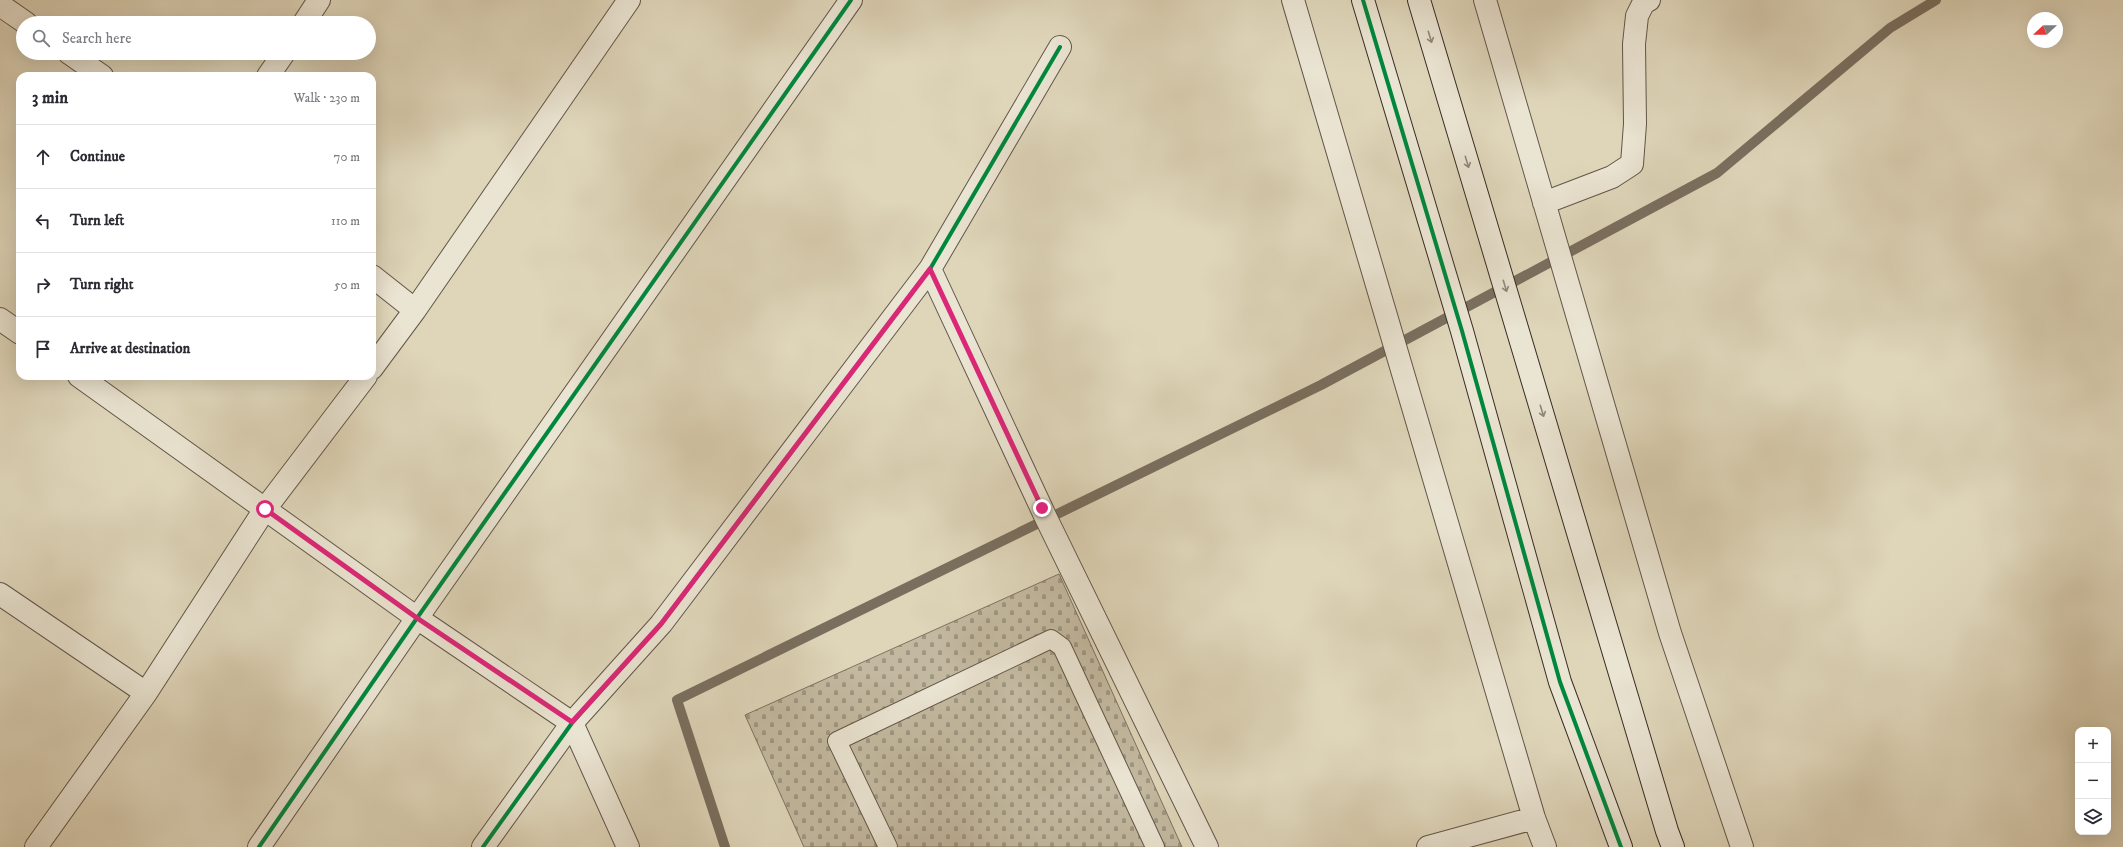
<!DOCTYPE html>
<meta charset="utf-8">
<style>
:root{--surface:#fff;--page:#f2f2f3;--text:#2b2b33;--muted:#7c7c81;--line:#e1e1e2}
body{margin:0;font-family:"IM FELL DW Pica",serif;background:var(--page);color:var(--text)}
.controls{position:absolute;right:12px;bottom:12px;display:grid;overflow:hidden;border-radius:8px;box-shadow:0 4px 16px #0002}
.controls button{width:36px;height:36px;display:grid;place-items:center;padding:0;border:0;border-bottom:1px solid var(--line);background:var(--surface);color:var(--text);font:20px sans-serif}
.compass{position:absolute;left:2027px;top:12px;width:36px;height:36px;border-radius:50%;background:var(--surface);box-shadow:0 4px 16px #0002;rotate:248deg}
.stop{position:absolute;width:12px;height:12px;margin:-9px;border:3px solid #db2777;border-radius:50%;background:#fff}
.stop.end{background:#db2777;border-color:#fff;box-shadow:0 1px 4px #0008}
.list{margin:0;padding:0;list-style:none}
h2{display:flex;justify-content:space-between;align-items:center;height:52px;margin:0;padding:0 16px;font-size:17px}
h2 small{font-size:13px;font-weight:400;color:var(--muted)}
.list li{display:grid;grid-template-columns:26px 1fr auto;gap:12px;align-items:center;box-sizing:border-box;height:64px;padding:0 16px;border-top:1px solid var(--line)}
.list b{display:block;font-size:15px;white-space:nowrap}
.list em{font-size:13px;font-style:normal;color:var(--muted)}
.icon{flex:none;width:22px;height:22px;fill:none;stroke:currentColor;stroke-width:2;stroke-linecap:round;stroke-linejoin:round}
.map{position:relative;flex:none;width:2123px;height:847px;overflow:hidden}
.search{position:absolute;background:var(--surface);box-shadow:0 4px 16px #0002;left:16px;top:16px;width:360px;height:44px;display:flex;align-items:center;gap:10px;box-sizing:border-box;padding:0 14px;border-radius:22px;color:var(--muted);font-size:15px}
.panel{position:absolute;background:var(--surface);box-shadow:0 4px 16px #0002;left:16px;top:72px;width:360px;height:308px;border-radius:12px}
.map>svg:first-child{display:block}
.cemetery{fill:url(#cemetery-stones);stroke:#7e7262}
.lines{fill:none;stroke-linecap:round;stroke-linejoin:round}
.stream{stroke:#7a6f5f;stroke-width:10}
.lane-casing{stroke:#625649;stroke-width:20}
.street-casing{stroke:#625649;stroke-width:24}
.secondary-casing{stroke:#382c23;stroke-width:24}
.lane{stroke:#eae4d2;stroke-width:18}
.street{stroke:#eae4d2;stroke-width:22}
.secondary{stroke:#eae4d2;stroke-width:22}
.cycleway-casing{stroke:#eae4d2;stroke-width:6}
.cycleway{stroke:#00873e;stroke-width:4}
.oneway{stroke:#91887a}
.route{stroke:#db2777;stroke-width:5}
</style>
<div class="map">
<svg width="2123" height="847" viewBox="0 0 2123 847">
<defs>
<pattern id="cemetery-stones" width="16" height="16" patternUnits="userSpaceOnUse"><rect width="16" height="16" fill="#c3b9a0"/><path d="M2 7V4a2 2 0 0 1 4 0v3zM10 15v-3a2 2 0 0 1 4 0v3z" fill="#9f9782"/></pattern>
</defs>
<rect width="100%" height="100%" fill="#dfd6ba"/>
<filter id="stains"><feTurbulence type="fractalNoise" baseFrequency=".005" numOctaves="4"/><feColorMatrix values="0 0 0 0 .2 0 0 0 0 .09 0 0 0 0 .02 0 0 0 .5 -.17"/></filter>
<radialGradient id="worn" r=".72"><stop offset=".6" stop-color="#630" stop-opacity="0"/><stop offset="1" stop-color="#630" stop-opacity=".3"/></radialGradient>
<path class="cemetery" d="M1059,574l123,273h-378l-59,-132z"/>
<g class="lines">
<path class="stream" d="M725,847l-48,-147 644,-315 396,-212 173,-145 46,-28"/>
<g class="lane-casing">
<path id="lane" d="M888,847l-51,-106 214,-102 11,8 93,200"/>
</g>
<g class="street-casing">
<path id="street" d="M1293,0l241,818 11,29
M1485,0l185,633 72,214
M0,5l26,18
M304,23l15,-23
M69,53l33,23
M268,76l16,-23
M1544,203l68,-26 20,-13 3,-40 -1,-80 3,-28 7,-14 5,-2
M930,269l117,251 160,327
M372,276l43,34
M0,319l20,14
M372,368l43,-58 214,-310
M79,376l338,242 155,105 56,124
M0,594l146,99
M36,847l110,-154 119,-184 101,-133
M259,847l158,-229 434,-618
M483,847l89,-124 89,-99 269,-355 130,-222
M1428,847l106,-29"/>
</g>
<g class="secondary-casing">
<path id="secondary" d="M1363,0l99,331 98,351 61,165
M1419,0l248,831 6,16"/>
</g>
<use href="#lane" class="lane"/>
<use href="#street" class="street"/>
<use href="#secondary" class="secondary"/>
<g class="cycleway-casing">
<path id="cycleway" d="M1363,0l99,331 98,351 61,165
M259,847l158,-229 434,-618
M483,847l89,-124 89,-99 269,-355 130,-222"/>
</g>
<use href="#cycleway" class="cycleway"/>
</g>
<defs><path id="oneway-shaft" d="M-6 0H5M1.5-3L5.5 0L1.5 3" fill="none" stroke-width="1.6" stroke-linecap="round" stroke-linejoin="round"/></defs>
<g class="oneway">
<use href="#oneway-shaft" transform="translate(1430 37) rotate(73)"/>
<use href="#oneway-shaft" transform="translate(1467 162) rotate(73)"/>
<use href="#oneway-shaft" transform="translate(1505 286) rotate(73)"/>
<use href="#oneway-shaft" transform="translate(1542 411) rotate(73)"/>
</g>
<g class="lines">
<path class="route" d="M265,509l152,109 155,104 89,-98 269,-355 112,239"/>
</g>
<rect width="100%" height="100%" filter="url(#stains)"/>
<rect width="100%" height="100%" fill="url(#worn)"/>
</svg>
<div class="controls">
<button>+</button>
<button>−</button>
<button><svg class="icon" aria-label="layers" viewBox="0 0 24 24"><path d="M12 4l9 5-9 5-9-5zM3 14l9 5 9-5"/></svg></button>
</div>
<svg class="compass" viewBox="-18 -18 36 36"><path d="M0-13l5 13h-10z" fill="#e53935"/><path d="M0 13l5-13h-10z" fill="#7c7c81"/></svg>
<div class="stop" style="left:265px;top:509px"></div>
<div class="stop end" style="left:1042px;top:508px"></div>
<div class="search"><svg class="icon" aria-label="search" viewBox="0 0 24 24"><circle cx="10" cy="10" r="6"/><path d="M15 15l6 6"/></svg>Search here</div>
<section class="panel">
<h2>3 min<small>Walk · 230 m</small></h2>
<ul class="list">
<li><svg class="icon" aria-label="ahead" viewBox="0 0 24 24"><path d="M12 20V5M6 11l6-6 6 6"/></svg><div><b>Continue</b></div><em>70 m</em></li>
<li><svg class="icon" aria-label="left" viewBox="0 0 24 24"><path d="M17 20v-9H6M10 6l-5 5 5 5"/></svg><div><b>Turn left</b></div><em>110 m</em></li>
<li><svg class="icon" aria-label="right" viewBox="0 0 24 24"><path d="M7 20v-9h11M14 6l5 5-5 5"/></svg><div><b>Turn right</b></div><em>50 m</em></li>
<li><svg class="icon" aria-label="arrive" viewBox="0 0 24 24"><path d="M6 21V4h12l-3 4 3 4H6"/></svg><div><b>Arrive at destination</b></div></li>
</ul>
</section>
</div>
